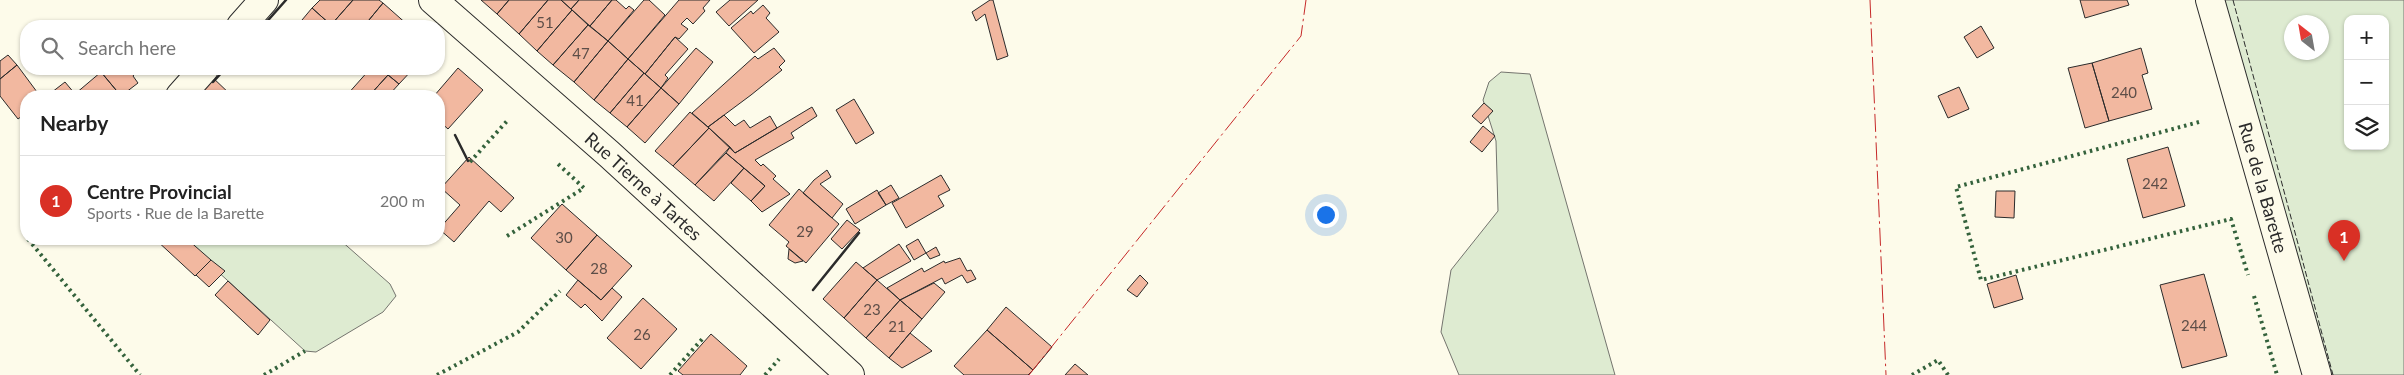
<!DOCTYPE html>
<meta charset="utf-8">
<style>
:root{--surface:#fff;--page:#f6f6f6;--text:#222;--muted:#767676;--line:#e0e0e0;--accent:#d93025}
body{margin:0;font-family:Lato,sans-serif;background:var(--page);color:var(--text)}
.controls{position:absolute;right:15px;top:15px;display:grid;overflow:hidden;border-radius:10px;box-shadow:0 1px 4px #0004}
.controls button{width:45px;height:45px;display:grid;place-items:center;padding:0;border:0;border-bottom:1px solid var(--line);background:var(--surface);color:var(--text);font:25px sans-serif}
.compass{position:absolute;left:2284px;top:15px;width:45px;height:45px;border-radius:50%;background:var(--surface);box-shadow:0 1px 4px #0004;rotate:329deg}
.you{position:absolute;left:1325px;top:214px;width:18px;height:18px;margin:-12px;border:4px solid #fff;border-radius:50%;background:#1a73e8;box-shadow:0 0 0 8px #1a73e833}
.badge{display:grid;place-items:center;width:32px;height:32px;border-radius:50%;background:var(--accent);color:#fff;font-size:16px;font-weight:700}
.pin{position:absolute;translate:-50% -41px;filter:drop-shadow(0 1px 2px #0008)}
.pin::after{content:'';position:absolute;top:26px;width:18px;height:15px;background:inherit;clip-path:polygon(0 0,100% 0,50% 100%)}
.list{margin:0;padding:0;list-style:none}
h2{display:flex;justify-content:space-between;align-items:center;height:65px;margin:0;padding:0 20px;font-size:21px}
h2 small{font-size:16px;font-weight:400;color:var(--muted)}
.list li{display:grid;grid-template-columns:32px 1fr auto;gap:15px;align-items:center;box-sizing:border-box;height:90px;padding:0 20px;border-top:1px solid var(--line)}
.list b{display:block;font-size:19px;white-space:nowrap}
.list p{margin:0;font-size:16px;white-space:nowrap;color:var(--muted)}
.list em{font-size:16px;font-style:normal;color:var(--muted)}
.icon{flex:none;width:28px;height:28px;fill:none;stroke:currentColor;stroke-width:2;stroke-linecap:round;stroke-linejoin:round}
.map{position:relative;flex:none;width:2404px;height:375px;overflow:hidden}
.search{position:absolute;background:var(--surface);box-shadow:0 1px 4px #0004;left:20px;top:20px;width:425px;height:55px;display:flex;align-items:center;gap:12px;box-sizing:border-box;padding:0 18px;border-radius:20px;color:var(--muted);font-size:19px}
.panel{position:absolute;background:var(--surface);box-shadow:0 1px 4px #0004;left:20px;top:90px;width:425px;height:155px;border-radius:20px}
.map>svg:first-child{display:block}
.green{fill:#deebd1;stroke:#74746e;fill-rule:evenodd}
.building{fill:#f2b8a0;stroke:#2b2b2b}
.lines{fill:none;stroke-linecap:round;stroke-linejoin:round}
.minor-casing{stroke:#2b2b2b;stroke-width:30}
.minor{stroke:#fdfbea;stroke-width:28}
.hedge{stroke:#34623c;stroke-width:4;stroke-dasharray:2.5 4;stroke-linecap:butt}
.fence{stroke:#2b2b2b;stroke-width:1;stroke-dasharray:6 2.5;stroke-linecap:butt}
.wall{stroke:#2b2b2b;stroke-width:2.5}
.power{stroke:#c62828;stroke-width:1;stroke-dasharray:18 4 2.5 4;stroke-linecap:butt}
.labels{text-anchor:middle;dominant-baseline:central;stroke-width:4;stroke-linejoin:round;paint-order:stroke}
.number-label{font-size:15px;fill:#5d4e48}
.street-label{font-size:18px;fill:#2b2b2b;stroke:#fdfbea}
</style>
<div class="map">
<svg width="2404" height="375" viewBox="0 0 2404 375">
<rect width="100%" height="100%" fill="#fdfbea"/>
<path class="green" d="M2210,0h194v375h-87zM2348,19h37v127h-37zM2292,22h30v30h-30z
M1501,72l29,2 85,301h-156l-18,-43 10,-62 47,-59 -2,-70 -13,-41 6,-18z
M182,239h157l51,45 6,12 -13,16 -67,40 -11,-1z"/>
<path class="building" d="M320,0h33l-22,25 -19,-17z
M353,0h26l4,3 -19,23h-31l-2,-1z
M481,0h28l-12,14z
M509,0h39l-29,34 -22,-20z
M548,0h13l11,10 -35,41 -18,-17z
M561,0h18l-8,9z
M579,0h33l-22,26 -19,-17z
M612,0h4l10,9 3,-3 5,4 -26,31 -18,-15z
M644,0h5l16,15 -37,44 -20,-18z
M679,0h31l-7,8 2,3 -12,13 -6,-6 -6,6 7,5 -9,10 -4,-2 -30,37 -17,-15z
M730,0h28l-29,26 -13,-14z
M990,0h3l15,56 -11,4 -12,-46 -9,7 -4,-9z
M2080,0h47l2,5 -44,13z
M383,3l26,23h-45z
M763,5l7,8 -4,5 13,14 -25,21 -23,-25 20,-17 2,3z
M312,8l19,17 -2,1h-32z
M572,10l16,15 -35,40 -16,-14z
M588,25l20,16 -34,41 -21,-17z
M1981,26l13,22 -17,10 -13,-21z
M675,37l13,12 -23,26 3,3 -7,10 -16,-14z
M608,41l20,18 -34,41 -20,-18z
M696,48l17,14 -34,42 -18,-16z
M774,48l11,13 -6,6 3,3 -31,25 -43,32 -16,-14 63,-57 3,3z
M2141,48l7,25 -6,2 10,34 -43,12 -17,-58z
M8,55l9,10 -17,14v-18z
M628,59l16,14 -34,40 -16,-13z
M2092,63l17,58 -24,7 -17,-60z
M17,65l23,31h-14v17l-8,6 -18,-23v-17z
M458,68l25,22 -35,39 -9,-8v-25h-5z
M105,69h34l-6,7 5,7 -17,13 -20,-24z
M370,69h11l7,6 -19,21h-23z
M381,69h32l-14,15z
M101,72l20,24h-74l18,-14 10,12z
M644,73l17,15 -34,39 -17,-14z
M210,75l22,21h-42z
M388,75l11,9 -11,12h-19z
M1959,87l10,22 -21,9 -10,-22z
M661,88l18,16 -34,39 -18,-16z
M854,99l20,34 -18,11 -20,-34z
M1484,103l9,8 -12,13 -9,-8z
M812,107l5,9 -26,17 3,5 -39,22 6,6 2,-2 13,12 -3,3 17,15 -28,18 -11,-11 14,-15 -39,-33 4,-6 5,6z
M690,112l19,16 -36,38 -18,-15z
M724,115l11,11 9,-6 6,8 20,-12 7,12 -42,25 -27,-26z
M1483,126l12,10 -13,16 -12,-10z
M709,128l21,19 -35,38 -22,-19z
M2168,147l17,59 -42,12 -16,-59z
M726,153l18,15 -30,33 -19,-16z
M469,157l45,41 -13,14 -12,-11 -35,41 -15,-13 21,-24 -19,-17z
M744,168l21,18 -14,15 -20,-18z
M827,170l4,7 -11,7 23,20 -11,14 -29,-25 11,-13z
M941,175l9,15 -12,6 6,10 -38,22 -14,-25z
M891,185l8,13 -13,7 -8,-12z
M799,189l40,35 -33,39 -20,-17 3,-4 -20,-17z
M877,190l9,15 -31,19 -9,-15z
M1996,191h19l-1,27 -19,-1z
M562,204l35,31 -31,35 -35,-32z
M847,220l13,10 -18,19 -11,-10z
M597,235l35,31 -31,34 -35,-30z
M155,239h32l24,21 -16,16z
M918,239l8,14 -12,7 -8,-14z
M899,244l12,17 -34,19 -14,-12z
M936,247l4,8 -10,4 -4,-6z
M789,249l14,12 -8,2 -7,-4z
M960,258l7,13 4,-1 5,9 -9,4 -5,-8 -17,9 -3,-6 -42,22 -13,-12 35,-20 2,4 20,-11 1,2z
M211,260l14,11 -16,16 -13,-12z
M856,262l21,18 -33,38 -21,-19z
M2204,274l23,82 -45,12 -22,-83z
M1140,275l8,8 -11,14 -10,-7z
M2016,275l7,24 -29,9 -7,-24z
M578,280l23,20 11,-12 10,9 -20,24 -17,-17 -4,4 -15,-13z
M877,280l23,20 -34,38 -22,-20z
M228,281l42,39 -12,15 -43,-40z
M934,283l11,9 -23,27 -22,-19z
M643,298l34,31 -36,40 -34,-31z
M900,300l22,19 -33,39 -23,-20z
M1006,307l46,40 -19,23 -46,-40z
M987,330l46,40 -5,5h-64l-10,-9z
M910,333l22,18 -30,17 -13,-10z
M711,334l36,32 -7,9h-57l-5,-4z
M1075,364l13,11h-23z"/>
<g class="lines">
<g class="minor-casing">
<g id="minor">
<path id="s1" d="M433,0l176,154 241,221"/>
<path id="s2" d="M2210,0l107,375"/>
<path d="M241,26l23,-26"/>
<path d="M180,96l24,-27"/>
</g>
</g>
<use href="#minor" class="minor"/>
<path class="hedge" d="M2199,122l-243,65 25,93 250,-61 17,56
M470,162l37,-41
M507,236l77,-48 -26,-24
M28,239l112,136
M2254,296l23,79
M264,375l41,-24
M437,375l81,-43 42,-41
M670,375l34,-38
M765,375l14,-16
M1912,375l26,-15 10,15"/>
<path class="fence" d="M2233,0l100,375"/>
<path class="wall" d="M263,26l23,-26
M213,82l12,-13
M455,135l13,26
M813,290l46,-57"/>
<path class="power" d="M1870,0l16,375
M1029,375l272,-339 5,-36"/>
</g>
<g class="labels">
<g class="number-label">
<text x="545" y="22">51</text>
<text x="581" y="53">47</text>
<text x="2124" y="92">240</text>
<text x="635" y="100">41</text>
<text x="2155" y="183">242</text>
<text x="805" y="231">29</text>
<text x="564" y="237">30</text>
<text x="599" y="268">28</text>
<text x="872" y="309">23</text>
<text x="2194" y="325">244</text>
<text x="897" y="326">21</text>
<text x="642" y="334">26</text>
</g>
<g class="street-label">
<text stroke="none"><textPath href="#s1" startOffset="281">Rue Tierne à Tartes</textPath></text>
<text stroke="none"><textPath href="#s2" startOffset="195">Rue de la Barette</textPath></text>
</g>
</g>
</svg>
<div class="controls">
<button>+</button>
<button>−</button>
<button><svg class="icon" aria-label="layers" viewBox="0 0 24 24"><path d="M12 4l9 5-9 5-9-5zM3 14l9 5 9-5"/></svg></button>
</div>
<svg class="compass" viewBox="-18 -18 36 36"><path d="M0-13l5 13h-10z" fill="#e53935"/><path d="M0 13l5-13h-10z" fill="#767676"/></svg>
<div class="you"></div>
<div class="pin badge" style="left:2344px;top:261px">1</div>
<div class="search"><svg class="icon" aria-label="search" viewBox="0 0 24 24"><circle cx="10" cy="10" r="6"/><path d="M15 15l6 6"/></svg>Search here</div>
<section class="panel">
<h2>Nearby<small></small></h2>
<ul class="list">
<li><span class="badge">1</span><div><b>Centre Provincial</b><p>Sports · Rue de la Barette</p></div><em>200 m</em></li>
</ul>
</section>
</div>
